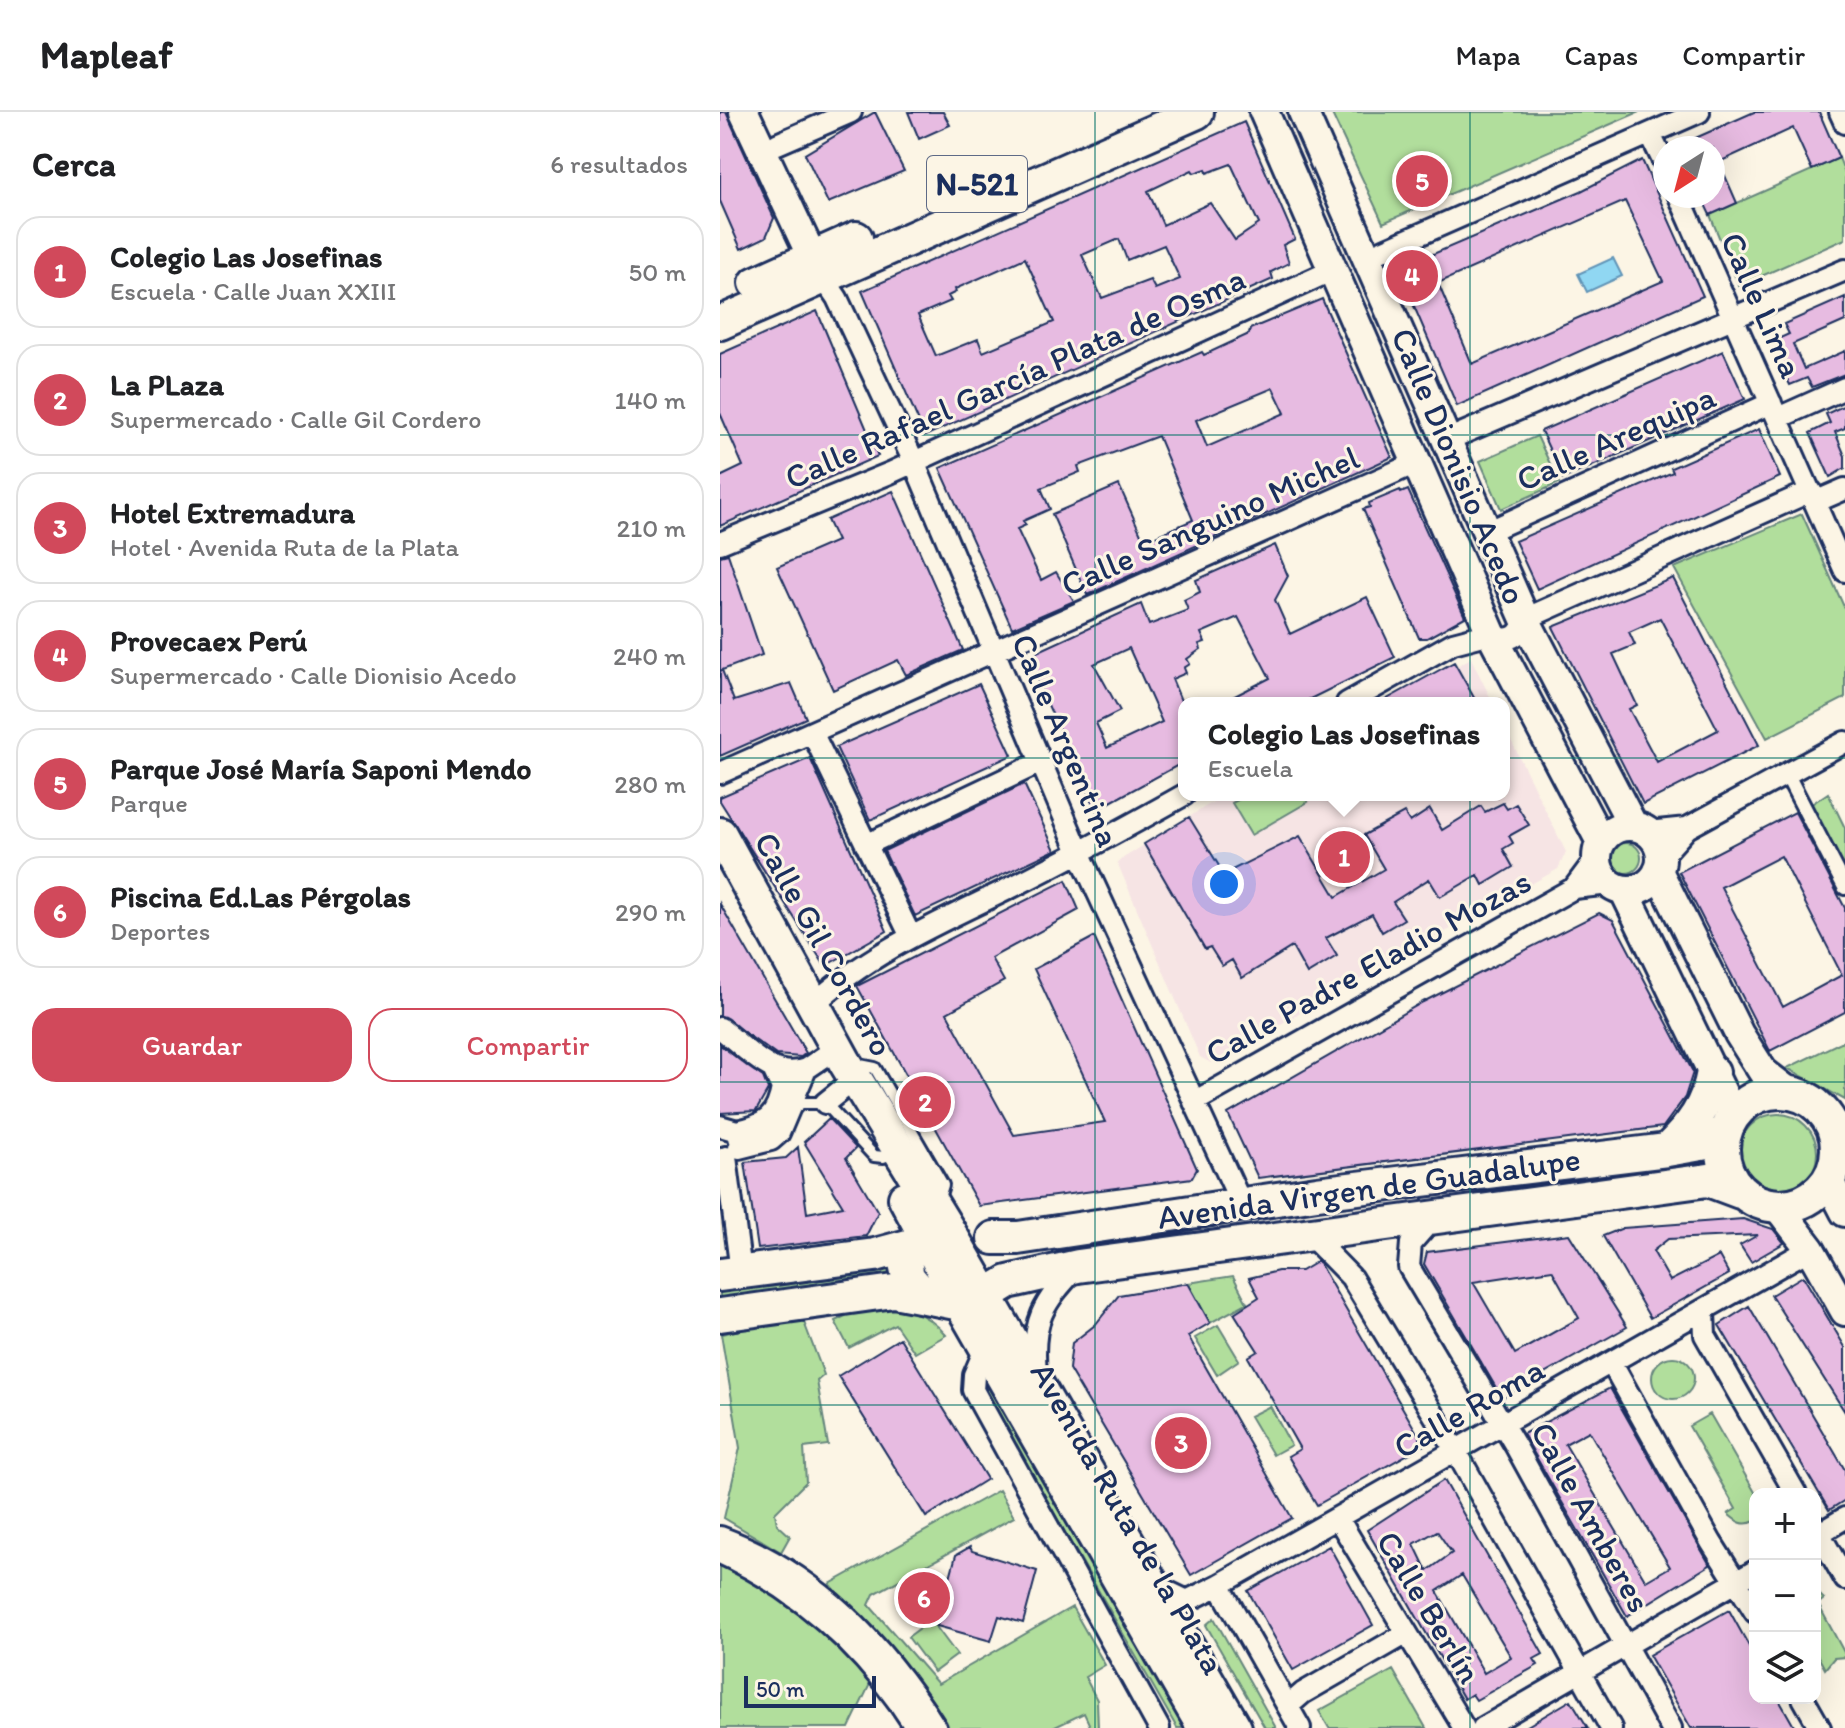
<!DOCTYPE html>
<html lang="es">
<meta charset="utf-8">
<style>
:root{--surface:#fff;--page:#f2f2f2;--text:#202124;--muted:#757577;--line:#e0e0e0;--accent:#d1495b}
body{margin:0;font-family:Itim,sans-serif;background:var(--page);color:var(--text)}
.controls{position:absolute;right:24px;bottom:24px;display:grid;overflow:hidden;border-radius:16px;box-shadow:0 8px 32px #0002}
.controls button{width:72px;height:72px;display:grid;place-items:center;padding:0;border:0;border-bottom:2px solid var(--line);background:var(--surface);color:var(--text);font:40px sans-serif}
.compass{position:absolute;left:933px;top:24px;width:72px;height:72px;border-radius:50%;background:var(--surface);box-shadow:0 8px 32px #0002;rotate:216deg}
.scale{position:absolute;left:24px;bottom:20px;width:132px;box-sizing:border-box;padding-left:8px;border:4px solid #1b2f5e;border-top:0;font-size:22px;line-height:28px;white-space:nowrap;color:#1b2f5e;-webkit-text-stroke:6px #fcf5e5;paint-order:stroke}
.you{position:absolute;left:504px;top:772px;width:28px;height:28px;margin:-20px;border:6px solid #fff;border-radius:50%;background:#1a73e8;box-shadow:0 0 0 12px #1a73e833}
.badge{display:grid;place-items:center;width:52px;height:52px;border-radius:50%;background:var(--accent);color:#fff;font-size:26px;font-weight:700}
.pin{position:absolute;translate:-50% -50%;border:4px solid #fff;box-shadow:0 2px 8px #0006}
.popup{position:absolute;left:458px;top:585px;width:332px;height:104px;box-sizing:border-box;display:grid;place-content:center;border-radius:16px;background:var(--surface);filter:drop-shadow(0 2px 6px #0005);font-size:26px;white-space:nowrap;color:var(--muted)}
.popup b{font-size:30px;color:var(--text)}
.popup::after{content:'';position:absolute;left:50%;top:100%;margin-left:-16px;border:16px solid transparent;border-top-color:var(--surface)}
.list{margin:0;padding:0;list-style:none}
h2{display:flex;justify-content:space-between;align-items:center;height:104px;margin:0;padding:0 32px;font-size:34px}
h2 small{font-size:26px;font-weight:400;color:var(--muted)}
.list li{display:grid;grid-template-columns:52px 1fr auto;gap:24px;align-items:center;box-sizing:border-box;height:112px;margin:0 16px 16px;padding:0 16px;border:2px solid var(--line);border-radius:24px}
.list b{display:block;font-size:30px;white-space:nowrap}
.list p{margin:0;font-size:26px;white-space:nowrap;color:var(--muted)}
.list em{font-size:26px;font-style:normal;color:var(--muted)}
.actions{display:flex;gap:16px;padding:24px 32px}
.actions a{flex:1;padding:18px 0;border:2px solid var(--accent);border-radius:24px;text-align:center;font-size:28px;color:var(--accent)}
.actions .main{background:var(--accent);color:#fff}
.icon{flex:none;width:44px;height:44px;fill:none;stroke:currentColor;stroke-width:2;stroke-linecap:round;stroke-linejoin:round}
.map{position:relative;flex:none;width:1125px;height:1616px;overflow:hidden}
header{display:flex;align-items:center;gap:48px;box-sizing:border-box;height:112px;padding:0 40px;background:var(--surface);border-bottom:2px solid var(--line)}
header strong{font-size:38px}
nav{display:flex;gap:44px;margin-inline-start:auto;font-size:28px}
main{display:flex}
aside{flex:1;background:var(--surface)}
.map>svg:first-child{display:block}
.built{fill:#f6e4e4}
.green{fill:#b1de9c;stroke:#66867d;stroke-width:2}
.water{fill:#90d7f2;stroke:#6194b7;stroke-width:2}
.building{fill:#e7bbe1;stroke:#1b2f5e;stroke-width:2;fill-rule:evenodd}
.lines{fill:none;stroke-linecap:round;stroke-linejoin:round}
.service-casing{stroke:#1b2f5e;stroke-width:16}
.pedestrian-casing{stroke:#1b2f5e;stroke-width:20}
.minor-casing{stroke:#1b2f5e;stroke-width:26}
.secondary-casing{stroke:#1b2f5e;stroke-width:34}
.primary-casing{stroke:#1b2f5e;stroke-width:38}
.service{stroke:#fcf5e5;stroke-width:10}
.pedestrian{stroke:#fcf5e5;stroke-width:14}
.minor{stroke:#fcf5e5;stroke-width:20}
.secondary{stroke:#fcf5e5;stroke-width:28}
.primary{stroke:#fcf5e5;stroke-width:32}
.grid{fill:none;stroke:#0f766e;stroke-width:2;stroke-opacity:0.55}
.labels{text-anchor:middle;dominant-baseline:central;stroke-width:6;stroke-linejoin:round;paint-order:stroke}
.shield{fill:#fcf5e5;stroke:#5e6a86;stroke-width:2}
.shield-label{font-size:32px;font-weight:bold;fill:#1b2f5e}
.street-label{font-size:34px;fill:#1b2f5e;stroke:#fcf5e5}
</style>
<header>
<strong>Mapleaf</strong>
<nav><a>Mapa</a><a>Capas</a><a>Compartir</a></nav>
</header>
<main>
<aside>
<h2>Cerca<small>6 resultados</small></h2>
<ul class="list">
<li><span class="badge">1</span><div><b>Colegio Las Josefinas</b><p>Escuela · Calle Juan XXIII</p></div><em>50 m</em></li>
<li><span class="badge">2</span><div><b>La PLaza</b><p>Supermercado · Calle Gil Cordero</p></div><em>140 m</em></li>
<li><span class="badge">3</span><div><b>Hotel Extremadura</b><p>Hotel · Avenida Ruta de la Plata</p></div><em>210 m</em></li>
<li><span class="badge">4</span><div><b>Provecaex Perú</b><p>Supermercado · Calle Dionisio Acedo</p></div><em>240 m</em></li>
<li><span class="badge">5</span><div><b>Parque José María Saponi Mendo</b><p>Parque</p></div><em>280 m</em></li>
<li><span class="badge">6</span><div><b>Piscina Ed.Las Pérgolas</b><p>Deportes</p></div><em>290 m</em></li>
</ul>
<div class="actions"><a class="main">Guardar</a><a>Compartir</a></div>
</aside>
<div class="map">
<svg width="1125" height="1616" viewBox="0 0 1125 1616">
<rect width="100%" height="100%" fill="#fcf5e5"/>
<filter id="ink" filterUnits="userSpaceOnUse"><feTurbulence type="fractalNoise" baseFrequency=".0125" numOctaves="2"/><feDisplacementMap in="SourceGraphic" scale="16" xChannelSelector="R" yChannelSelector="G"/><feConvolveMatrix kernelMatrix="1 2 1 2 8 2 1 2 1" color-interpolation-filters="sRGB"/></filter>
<g filter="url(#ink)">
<path class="built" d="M751,546l22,45h-103z
M784,614l62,126 -8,17 -347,194 -11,-6 -83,-195 107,-67h280z"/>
<path class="green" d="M611,0h308l-256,111z
M1119,46l6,15v66l-106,47 -29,-71z
M817,324l22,47 -58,26 -21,-48z
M1082,402l43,95v89l-78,40 -93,-170z
M1108,681l17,35v44l-35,-67z
M527,683h56l5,7 -57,33 -19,-32z
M891 746a15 15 0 1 1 30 0a15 15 0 1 1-30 0Z
M1125,928v60l-58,-32z
M1019 1041a39 39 0 1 1 78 0a39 39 0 1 1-78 0Z
M172,1144l3,19 -175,29v-19z
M513,1164l14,27 -37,20 -22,-40z
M154,1190c29,5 52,9 72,33l-31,18 -20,-29 -46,24 -14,-27z
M82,1205l22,58 -7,6 11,64 -24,3 2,34 -31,31 2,11 13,12 -9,16 -57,-34 16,-70 -19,-114z
M498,1213l21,35 -22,15 -22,-37z
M932 1266a21 21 0 1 1 42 0a21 21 0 1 1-42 0Z
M266,1262l201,354h-10l-198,-346z
M550,1294l21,39 -18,10 -23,-39z
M990,1302l46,80 -1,27c-11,6 -18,1 -27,-7l8,-5 -47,-83z
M279,1378l15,27 -140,77 -5,11 69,79 134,-77 33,58 -20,12 12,23 1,28h-7l-7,-15 -31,15h-108l-38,-59 -77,-85z
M0,1452c61,27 106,68 151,118l-22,46h-129z
M1095,1478l9,9 -6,5 27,50v3l-11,1 -9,11 -10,-18z
M494,1506l62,110h-11l-59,-103z
M211,1508l26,35 -23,17 -26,-35z
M673,1558l33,58h-97l-10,-17z"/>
<path class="water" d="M893,146l9,18 -35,16 -9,-18z
M219,1461l-5,32 -13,8 -14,-23z"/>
<path class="building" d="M0,0h6l48,106 -8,19 -25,12 -21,-48z
M155,0l29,59 -76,32 -23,-49z
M188,0h35l7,13 -31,14z
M1034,0h65l20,46 -27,12 -19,-42 -74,34 18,41 -27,12 -9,-19h12v-48h-40z
M524,10l51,117 -12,6 6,18 -18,9 2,7 -348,157 -63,-145zM511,52l28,60 -24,16 -25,-37 -47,22 -15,-34 44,-21 2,3 12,-4 1,4zM399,127l8,21 37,-15 16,34 -25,10 -5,-9 -48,18 -20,-43zM305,146l29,64 -71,30 -5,-13 -42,17 -18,-41 33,-14 -3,-5 8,-4 -1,-3z
M922,48l61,136 -246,110 -59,-137 183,-78zM905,89l38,80 -191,83 -34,-81z
M1125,185v24l-52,23 11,25 41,-18v23l-33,13 -5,-9 -17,7 -21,-42 20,-9 -5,-10z
M602,187l70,158 -305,138 -35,-81 67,-29 25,56 49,-21 -35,-84 -80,30 2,6 -39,16 9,21 -27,12 3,4 -9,4 24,51 15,-8 18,29 -62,27 -72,-160 262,-116 2,3 45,-21 1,-5zM553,276l12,25 -78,34 -11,-27z
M97,199l61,145 -158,70v-49l23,-11 -23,-53v-59z
M1003,239l22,48 -182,80 -22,-48z
M1125,293v23l-10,4 10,24v12l-15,9 -20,-44 20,-10 -4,-9z
M1039,317l21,48 -243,112 -22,-48 158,-69 -2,-4z
M680,378l1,3 7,-3 57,127 -38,21h-8l-56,-129 7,-2 -1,-4z
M173,379l70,159 -57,25 -8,-15 -65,30 -56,-123 60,-26 -10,-21z
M555,433l13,31 -13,24 15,34 77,-37 28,60 -93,46h-81l49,-25 -32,-61 -37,16 4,9 -6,2 2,5 -14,10 3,5 -6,4 2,5 -14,6 12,29v54l-88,48 -70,-153 115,-53 8,21 39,-15 -4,-10 16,-8 -4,-12zM409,536l33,74 -55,26 -11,-25 24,-12 -26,-47z
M8,442l34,101 -40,15 12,31 57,-18 15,35 -86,38v-200z
M953,466l86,167 -116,59 -90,-177zM940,506l58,112 -61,32 -28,-53 8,-4 -24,-51 22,-9 -6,-13z
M734,550l23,41h-97z
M259,572l33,71 -142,65 -34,-73z
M90,646l77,173 -62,35 -105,-165v-4z
M304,672l31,66 -140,66 -31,-65z
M783,691l4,6 9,-5 13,21 -20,11 4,7 -10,6 10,18 -30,18 -5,-10 -38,22 -11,-18 -36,23 11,17 -22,13 -10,-18 -46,24 11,18 -30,18 -15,-27 -50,31 -10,-18 -10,6 -12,-19 -5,2 -61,-105 45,-27 35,57 76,-38 36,61 48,-28 -20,-34 40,-22 6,9 20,-13 12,21 39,-24 4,6z
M1075,700l50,96v104l-75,39 -91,-179zM1061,744l61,119 -59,32 -62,-120z
M346,768l13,30 -88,48 13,23 -57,32 67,122 91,-13 -71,-153 60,-32 103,232 -5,9 -213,28 -122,-220z
M0,792l86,149 -5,4 -25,-2 -56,-40z
M879,801l14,7 80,152 -8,25 -22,30 -405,51 -30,-64 195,-112z
M0,933l43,32 5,13 -12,21 -36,2z
M109,1007l27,29 -10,10 32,54 -12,24 -108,13 -13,-87 41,-4 12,-11 9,66 36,-7 -39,-64z
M1023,1107l30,10 11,14 -33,19 -11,-17 18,-10 -90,4 -15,12 17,30 49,-25 10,18 -79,44 -47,-82 20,-8z
M849,1122l58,93 -125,71 -78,-134 3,-12zM832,1158l27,48 -64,36 -42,-72z
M598,1149l106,184 -107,60 -29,-49 12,-7 -52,-92 10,-6 -24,-38 25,-16 -10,-19 29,-7h23z
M1083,1164l42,71v65l-74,-117z
M468,1171l22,40 -22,13 104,182 -101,57 -122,-206 3,-26 23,-18 24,-30z
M1029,1194l96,164v30l-16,10 -110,-185z
M180,1226l87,141 -61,38 -88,-141z
M890,1276l100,177 -83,51 -104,-182zM869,1319l81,136 -24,14 -81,-137z
M724,1368l99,174 -9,5 4,6 -62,35 -4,-6 -8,5 -97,-169zM717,1419l15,22 -25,18 -13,-27zM742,1463l49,82 -27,16 -47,-82z
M609,1434l44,79 -80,45 -45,-79z
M250,1435l2,4 65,20 -14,52 -24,-7 -8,25 -54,-15 19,-71z
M1009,1498l26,47v41h23l17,30h-104l-42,-73z
M851,1588l17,28h-64z"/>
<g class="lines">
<g class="service-casing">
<path id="service" d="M135,952l20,4 68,117 -5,16
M73,998l8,-7h24l49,53 10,1"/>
</g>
<g class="pedestrian-casing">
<path id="pedestrian" d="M1066,661l59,114"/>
</g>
<g class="minor-casing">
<path id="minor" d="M1120,0l5,11
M930,22l15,31
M57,32l74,-32
M959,84l166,375
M646,146l333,-146
M98,158l19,28 77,164 165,390 163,353
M1058,306l67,-30
M727,328l398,-170
M1095,390l30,-13
M767,420l284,-129
M0,431l170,-70 445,-204
M627,591l106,-60 38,-10c16,11 29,5 34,-14l286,-128
M92,620l99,205
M0,661l698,-311
M967,716l158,-86
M928,720l39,-4 -26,29
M146,733l177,-84
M854,776l23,-31
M93,893c56,-53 130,-84 199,-118 58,-29 115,-60 172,-92
M0,916c26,20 52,54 86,41
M474,990l380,-214 36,-4
M105,991l20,-16
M0,1014l17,5 4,12
M17,1019c29,-6 40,-14 45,-43l-8,-17
M19,1036l32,-8 8,-7 27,-64 31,-21
M6,1045l15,115
M713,1106l-22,25 -2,24 106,178 156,283
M589,1122l42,43 106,176 154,275
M984,1200l1,23 91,159
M266,1235l-12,28 -1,15 186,338
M892,1252l99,178 44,70
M316,1260c-5,-51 7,-69 41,-105
M619,1408l125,208
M1095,1414l30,53
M1095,1424l30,-18
M0,1425c95,35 163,107 216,191
M0,1441c82,38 148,99 196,175
M499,1473l81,143
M436,1474l31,15 32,-16 591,-336
M1083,1586l17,30
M568,1594l15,-13 104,-60
M763,1616l272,-157"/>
</g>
<g class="secondary-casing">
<path id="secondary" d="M24,0l68,145
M544,0l227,521 110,209
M583,0l222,507 108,207
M877 746a32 32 0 1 1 64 0a32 32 0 1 1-64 0Z
M938,759l81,163 24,38 27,21
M904,778l109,225
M1109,1069l16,31
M1058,1095l32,42 35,62"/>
</g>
<g class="primary-casing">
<path id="primary" d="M36,171l100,-45
M0,211l477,-211
M0,722l125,228 102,166 288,500
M1003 1037a57 57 0 1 1 114 0a57 57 0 1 1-114 0Z
M947,1038c25,-24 40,-44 46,-78
M185,1086l56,106 243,424
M274,1126h24l299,-45 350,-43 40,-7 18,-12
M0,1163l155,-20 33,-9
M204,1184l-16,-19 -4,-20 12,-16 26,-11
M0,1203l174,-24 67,13 24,-8 23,-14 70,-16 630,-86 32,12"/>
</g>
<use href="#service" class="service"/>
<use href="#pedestrian" class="pedestrian"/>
<use href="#minor" class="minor"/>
<use href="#secondary" class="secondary"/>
<use href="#primary" class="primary"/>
</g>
</g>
<path class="grid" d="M375,0v1616M750,0v1616M0,323h1125M0,646h1125M0,970h1125M0,1293h1125"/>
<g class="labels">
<rect class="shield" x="207" y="44" width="100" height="56" rx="6"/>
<g class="shield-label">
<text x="257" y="72">N-521</text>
</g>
<g class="street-label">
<text transform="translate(1042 193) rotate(66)">Calle Lima</text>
<text transform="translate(295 266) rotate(-24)">Calle Rafael García Plata de Osma</text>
<text transform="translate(896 326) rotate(-24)">Calle Arequipa</text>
<text transform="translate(739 354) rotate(67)">Calle Dionisio Acedo</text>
<text transform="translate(490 409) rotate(-24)">Calle Sanguino Michel</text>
<text transform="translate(346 628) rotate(67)">Calle Argentina</text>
<text transform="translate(104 832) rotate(61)">Calle Gil Cordero</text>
<text transform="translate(648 855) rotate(-29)">Calle Padre Eladio Mozas</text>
<text transform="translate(649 1076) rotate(-8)">Avenida Virgen de Guadalupe</text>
<text transform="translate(749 1296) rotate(-30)">Calle Roma</text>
<text transform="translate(871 1405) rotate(61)">Calle Amberes</text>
<text transform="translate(408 1406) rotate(60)">Avenida Ruta de la Plata</text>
<text transform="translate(709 1495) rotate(59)">Calle Berlín</text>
</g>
</g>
</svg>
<div class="controls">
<button>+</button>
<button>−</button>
<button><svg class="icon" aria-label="layers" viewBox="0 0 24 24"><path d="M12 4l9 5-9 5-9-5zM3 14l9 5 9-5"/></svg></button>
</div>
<svg class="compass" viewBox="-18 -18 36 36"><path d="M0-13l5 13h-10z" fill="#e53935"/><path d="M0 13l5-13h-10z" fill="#757577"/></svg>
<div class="scale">50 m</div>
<div class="you"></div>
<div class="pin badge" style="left:624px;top:745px">1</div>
<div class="popup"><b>Colegio Las Josefinas</b>Escuela</div>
<div class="pin badge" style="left:205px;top:990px">2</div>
<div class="pin badge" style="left:461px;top:1331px">3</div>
<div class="pin badge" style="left:692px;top:164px">4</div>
<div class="pin badge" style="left:702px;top:69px">5</div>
<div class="pin badge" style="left:204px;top:1486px">6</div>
</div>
</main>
